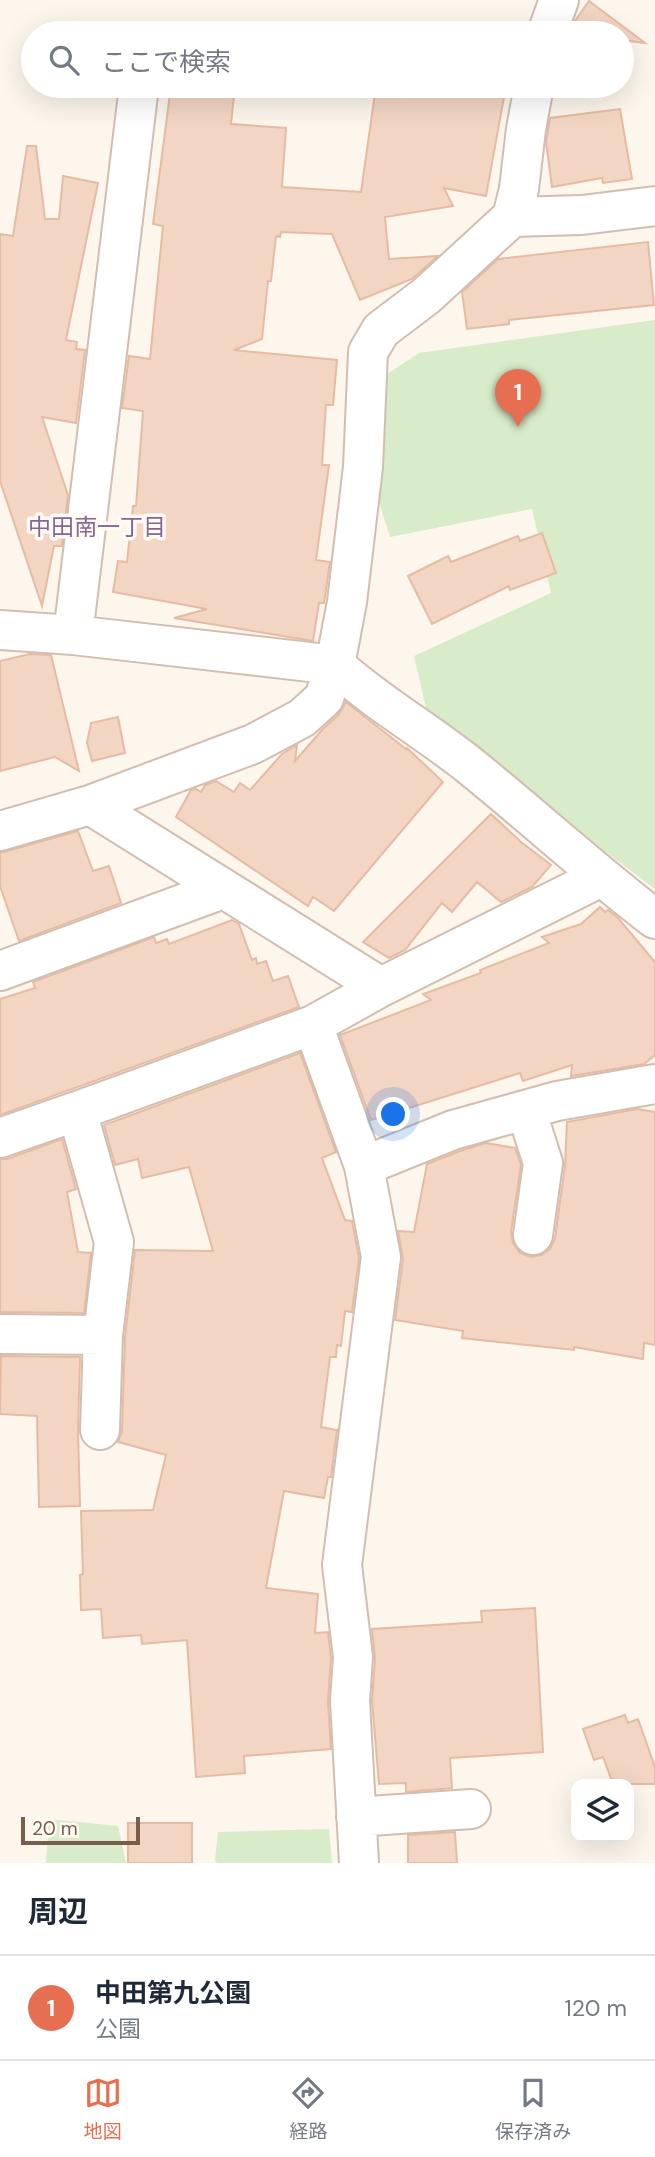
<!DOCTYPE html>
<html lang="ja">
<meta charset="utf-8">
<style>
:root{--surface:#fff;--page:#f2f2f3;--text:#1f2937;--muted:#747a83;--line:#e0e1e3;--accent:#e76f51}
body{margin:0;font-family:"DM Sans","Noto Sans JP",sans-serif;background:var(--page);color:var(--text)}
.controls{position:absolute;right:21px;bottom:21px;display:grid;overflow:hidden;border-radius:14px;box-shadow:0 7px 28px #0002}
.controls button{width:63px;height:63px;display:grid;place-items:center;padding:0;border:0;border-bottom:2px solid var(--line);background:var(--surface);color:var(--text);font:35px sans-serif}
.scale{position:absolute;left:21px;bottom:18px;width:119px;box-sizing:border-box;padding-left:7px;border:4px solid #7a5c4d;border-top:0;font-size:19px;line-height:24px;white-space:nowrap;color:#7a5c4d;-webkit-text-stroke:5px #fffaf3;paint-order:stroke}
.you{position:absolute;left:394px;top:1115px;width:24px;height:24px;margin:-18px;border:5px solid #fff;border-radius:50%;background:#1a73e8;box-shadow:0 0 0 10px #1a73e833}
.badge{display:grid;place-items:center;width:46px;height:46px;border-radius:50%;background:var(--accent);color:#fff;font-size:23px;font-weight:700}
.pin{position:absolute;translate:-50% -58px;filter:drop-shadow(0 2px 4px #0008)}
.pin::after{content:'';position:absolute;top:37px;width:24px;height:21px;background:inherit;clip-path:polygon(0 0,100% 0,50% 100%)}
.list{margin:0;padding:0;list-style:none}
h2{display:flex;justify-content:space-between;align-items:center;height:91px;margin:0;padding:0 28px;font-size:30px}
h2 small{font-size:23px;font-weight:400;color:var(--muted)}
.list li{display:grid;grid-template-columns:46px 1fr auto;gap:21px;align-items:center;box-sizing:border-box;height:105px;padding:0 28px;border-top:2px solid var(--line)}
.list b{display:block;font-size:26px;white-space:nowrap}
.list p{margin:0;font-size:23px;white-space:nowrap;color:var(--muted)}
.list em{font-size:23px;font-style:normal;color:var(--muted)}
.icon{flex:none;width:38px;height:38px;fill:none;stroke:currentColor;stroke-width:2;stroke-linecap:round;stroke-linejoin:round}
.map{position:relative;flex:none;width:655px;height:1863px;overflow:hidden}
.search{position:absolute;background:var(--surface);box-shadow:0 7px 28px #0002;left:21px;right:21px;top:21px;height:77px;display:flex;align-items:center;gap:18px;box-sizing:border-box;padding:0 24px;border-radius:38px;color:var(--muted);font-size:26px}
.sheet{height:196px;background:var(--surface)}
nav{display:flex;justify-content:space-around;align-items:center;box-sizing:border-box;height:98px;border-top:2px solid var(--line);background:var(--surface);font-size:19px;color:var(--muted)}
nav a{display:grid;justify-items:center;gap:4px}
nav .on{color:var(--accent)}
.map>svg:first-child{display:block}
.green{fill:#d8ecc9}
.building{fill:#f3d5c3;stroke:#e6bba3;stroke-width:2}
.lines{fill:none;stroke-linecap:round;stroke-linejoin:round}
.minor-casing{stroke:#d1beb0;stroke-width:42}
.minor{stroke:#fff;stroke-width:38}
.labels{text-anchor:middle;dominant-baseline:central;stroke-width:7;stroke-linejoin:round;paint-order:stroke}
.neighbourhood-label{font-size:23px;fill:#846695;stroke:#fffaf3}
</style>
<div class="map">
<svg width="655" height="1863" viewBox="0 0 655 1863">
<rect width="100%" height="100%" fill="#fdf6ec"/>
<path class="green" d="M655,320v569l-168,-126 -61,-55 -12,-52 137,-63 -19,-84 -142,28 -12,-38 6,-123 35,-23z
M49,1819l69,7 8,37h-80z
M329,1829l3,34h-115l-2,-3 3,-28z"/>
<path class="building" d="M589,1l56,42 -23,-3v-7h-52l5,-12z
M171,86h64l-4,38 55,4 -4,59 79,5 15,-106h130l-20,110 -42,-8 9,18 -68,11 4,42 49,-3 -26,23 -52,21 -28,-66 -51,-2 -1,5 -4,-1 -5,45h-3l-6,58 -28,11 103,10 -4,45h-7l-4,60h7l-13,95 14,2 -6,41h-5l-6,38 -139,-23 33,-9 -94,-17 5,-31 9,1 6,-56h3l7,-95 -21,-3 7,-52 21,3 13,-133 -10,-2z
M620,109l12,70 -29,4 -1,-5 -50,9 -6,-45 4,-24z
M27,146h9l9,73h14l4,-43 35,7 -32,157 11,2 -1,7 9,1 -9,73 -34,-6 26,78 -6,51h-8l-12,60 -42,-125v-247l13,2z
M648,242l6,63 -145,15v4l-42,5 -5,-37 36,-33z
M542,533l14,40 -46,17 -1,-4 -77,38 -24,-48 40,-20 3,6 67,-26 2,5z
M30,654l21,1 28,116 -24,-14 -55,14v-110z
M346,702l60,47 1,-1 36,34 -109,129 -21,-14 -5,9 -132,-89 15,-27 5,-1 5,3 4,-7 11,-4 18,11 6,-9 10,7 32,-36 15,-9 -2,16 27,-31 17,-16z
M118,717l7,36 -33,8 -5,-18 4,-20z
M491,814l30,28 30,23 -19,22 -31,15 -24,-20 -25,30 -10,-9 -37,47 -16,8 -26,-16z
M78,831l15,40 16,-5 12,37 -102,38 -19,-55v-33z
M600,907l5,5 3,-2 10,8 37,44v93l-11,9 -73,12 1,-11 -49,16 -3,-8 -149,47 -31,-85 91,-35 -8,-6 58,-21 -1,-3 69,-27 -7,-6 39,-13z
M232,920l7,4 13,36 4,-2 1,6 9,-3 7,20 15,-5 11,31 -299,108v-116l35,-11 -2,-6 121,-45 2,6 11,-4 2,5z
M300,1053l36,99 -14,6 23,62 7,1 7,37 -7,54 -7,-1 -4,35 -4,-1 -1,12h-6l-9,70 16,3 -6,47h-3l-4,21 -40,-7 -18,97 52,6 -3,39 13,-1 3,26 -3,44 3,47 -87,7 1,17 -49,4 -9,-137 -45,4 -1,-9 -38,3 -2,-29 -20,1 -1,-35 3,-1 -2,-63 72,-1 13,-55 -48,-13 4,-11 3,-94 10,-87 78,1 -24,-84 -47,11 -4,-19 -23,6 -11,-40z
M637,1109l18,3v233l-11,-2 -1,16 -69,-12v3l-112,-12 1,-7 -68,-11 8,-61 -5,-28 16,1 13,-68 33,-13 26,-8 29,5 6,17 -10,67 2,11 7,10 11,4 10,-2 9,-6 5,-11 10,-72 2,-44z
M62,1139l14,50 -9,3 11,60 13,1 -7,60 -84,-1v-153h7z
M1,1356l79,1 -2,72 2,77 -41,1 -2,-91 -37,-2z
M535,1608l8,144 -93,6 2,30 -46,4v-9l-27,1 -7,-83 3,-43 -3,-29 110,-7 -1,-11z
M625,1715l3,8 10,-4 17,48v17h-42l-10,-27 -9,3 -11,-31z
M128,1823h64v40h-64z
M455,1832l2,31h-49v-28z"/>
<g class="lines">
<g class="minor-casing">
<path id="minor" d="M547,33l12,-33
M534,86l-8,43 -7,60 -7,28 -86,79 -45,34 -13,22 -5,115 -16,135 -12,63 -11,33 -22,20 -49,26 -163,61 291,182 220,-110
M512,217l70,-2 73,-9
M0,630l73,5 262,30c41,37 90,65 134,100 62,50 122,105 186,154
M73,635l66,-549
M0,831l90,-26
M0,971l223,-82
M313,1025l51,141 17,91 -39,308 11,92 -3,44 9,162
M526,1110l17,53 -10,72
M0,1138l77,-27
M364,1166l89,-36 104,-29 98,-17
M0,1334l103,1 11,-93 -37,-131 236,-86 68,-38
M100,1430l3,-95
M356,1817l115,-8"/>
</g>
<use href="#minor" class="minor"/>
</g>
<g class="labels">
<g class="neighbourhood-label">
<text x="97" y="527">中田南一丁目</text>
</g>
</g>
</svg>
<div class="controls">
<button><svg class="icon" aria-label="layers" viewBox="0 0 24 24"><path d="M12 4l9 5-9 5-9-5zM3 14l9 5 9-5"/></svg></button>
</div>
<div class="scale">20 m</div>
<div class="you"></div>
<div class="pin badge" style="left:518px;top:427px">1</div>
<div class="search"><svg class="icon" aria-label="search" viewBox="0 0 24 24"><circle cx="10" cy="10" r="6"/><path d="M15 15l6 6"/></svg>ここで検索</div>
</div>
<section class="sheet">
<h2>周辺<small></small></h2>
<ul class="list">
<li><span class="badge">1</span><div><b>中田第九公園</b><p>公園</p></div><em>120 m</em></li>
</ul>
</section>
<nav>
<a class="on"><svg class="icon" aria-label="map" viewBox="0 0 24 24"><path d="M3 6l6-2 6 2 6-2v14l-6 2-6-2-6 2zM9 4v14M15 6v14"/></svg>地図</a>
<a><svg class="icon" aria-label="directions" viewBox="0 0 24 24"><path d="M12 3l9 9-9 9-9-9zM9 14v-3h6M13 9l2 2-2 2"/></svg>経路</a>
<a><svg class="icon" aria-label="saved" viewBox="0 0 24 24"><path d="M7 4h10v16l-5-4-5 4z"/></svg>保存済み</a>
</nav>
